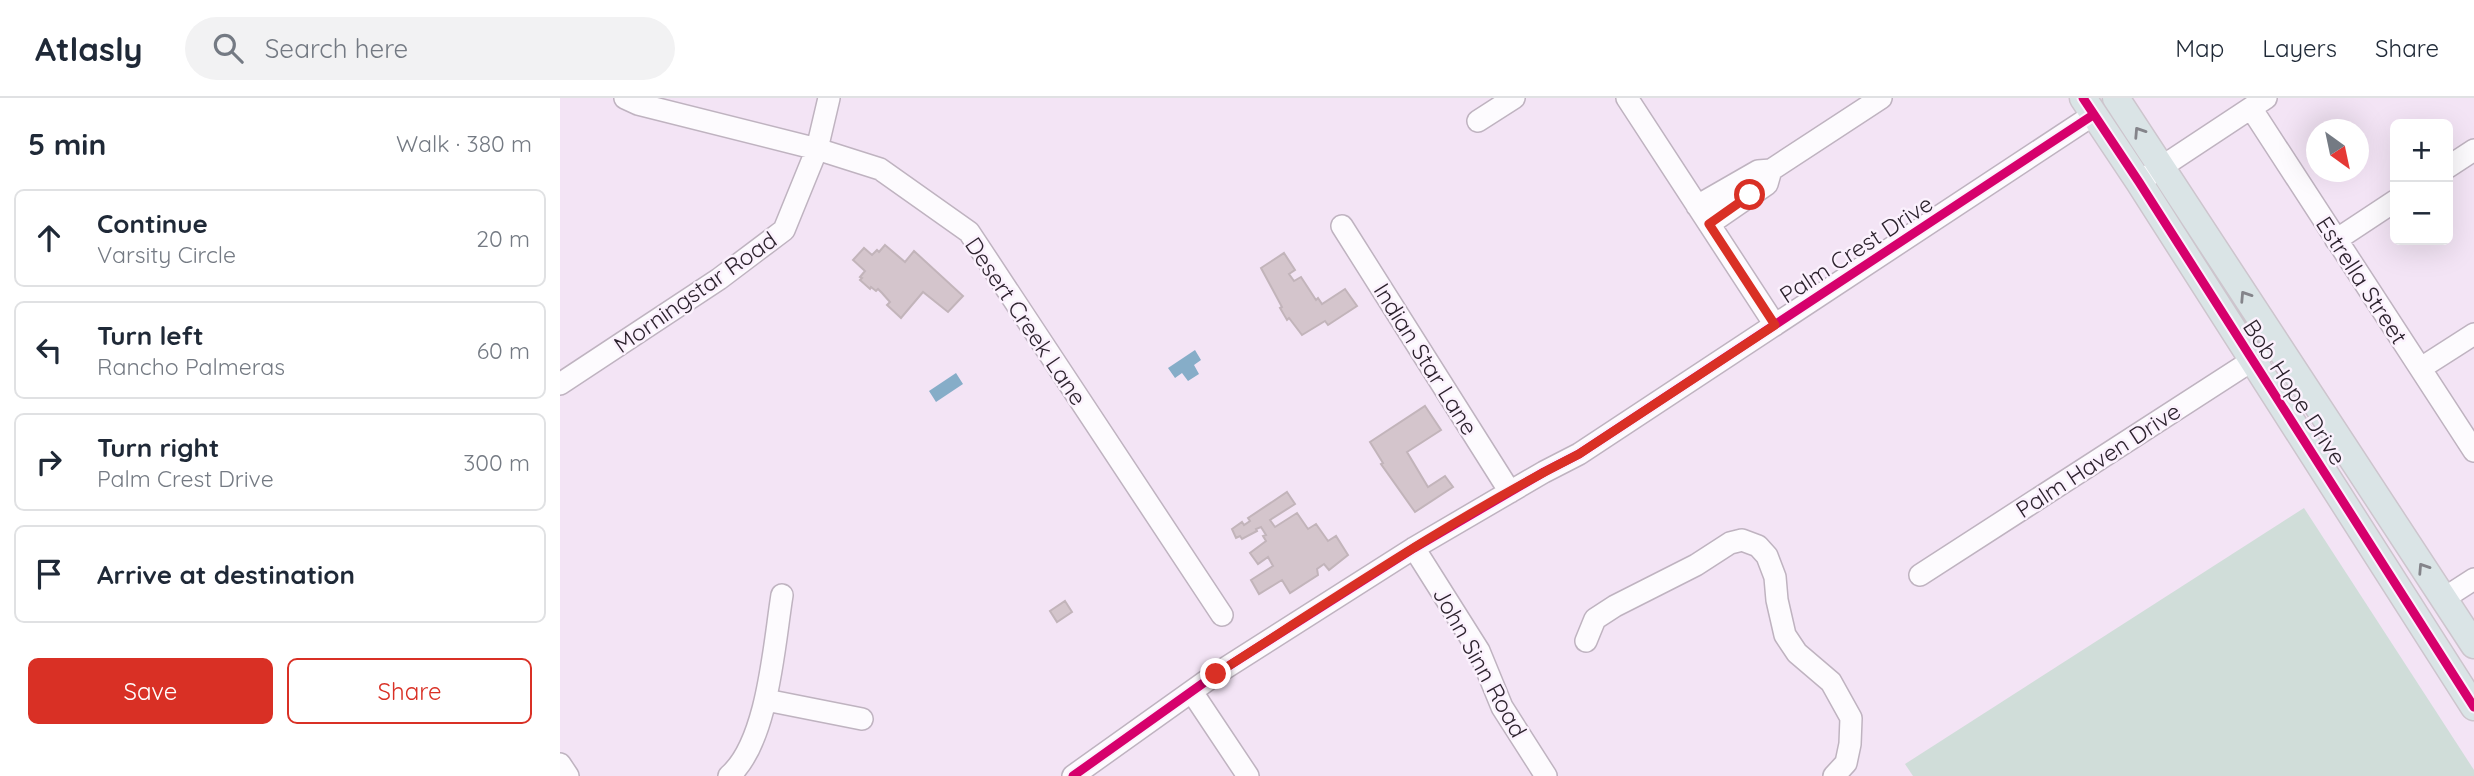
<!DOCTYPE html>
<meta charset="utf-8">
<style>
:root{--surface:#fff;--page:#f2f2f3;--text:#1f2937;--muted:#747a83;--line:#e0e1e3;--accent:#d93025}
body{margin:0;font-family:Quicksand,sans-serif;background:var(--page);color:var(--text)}
.controls{position:absolute;right:21px;top:21px;display:grid;overflow:hidden;border-radius:10px;box-shadow:0 7px 28px #0002}
.controls button{width:63px;height:63px;display:grid;place-items:center;padding:0;border:0;border-bottom:2px solid var(--line);background:var(--surface);color:var(--text);font:35px sans-serif}
.compass{position:absolute;left:1746px;top:21px;width:63px;height:63px;border-radius:50%;background:var(--surface);box-shadow:0 7px 28px #0002;rotate:147deg}
.stop{position:absolute;width:21px;height:21px;margin:-16px;border:5px solid #d93025;border-radius:50%;background:#fff}
.stop.end{background:#d93025;border-color:#fff;box-shadow:0 2px 7px #0008}
.list{margin:0;padding:0;list-style:none}
h2{display:flex;justify-content:space-between;align-items:center;height:91px;margin:0;padding:0 28px;font-size:30px}
h2 small{font-size:23px;font-weight:400;color:var(--muted)}
.list li{display:grid;grid-template-columns:46px 1fr auto;gap:21px;align-items:center;box-sizing:border-box;height:98px;margin:0 14px 14px;padding:0 14px;border:2px solid var(--line);border-radius:10px}
.list b{display:block;font-size:26px;white-space:nowrap}
.list p{margin:0;font-size:23px;white-space:nowrap;color:var(--muted)}
.list em{font-size:23px;font-style:normal;color:var(--muted)}
.actions{display:flex;gap:14px;padding:21px 28px}
.actions a{flex:1;padding:16px 0;border:2px solid var(--accent);border-radius:10px;text-align:center;font-size:24px;color:var(--accent)}
.actions .main{background:var(--accent);color:#fff}
.icon{flex:none;width:38px;height:38px;fill:none;stroke:currentColor;stroke-width:2;stroke-linecap:round;stroke-linejoin:round}
.map{position:relative;flex:none;width:1914px;height:678px;overflow:hidden}
header{display:flex;align-items:center;gap:42px;box-sizing:border-box;height:98px;padding:0 35px;background:var(--surface);border-bottom:2px solid var(--line)}
header strong{font-size:33px}
nav{display:flex;gap:38px;margin-inline-start:auto;font-size:24px}
.search{width:490px;height:63px;background:var(--page);display:flex;align-items:center;gap:18px;box-sizing:border-box;padding:0 24px;border-radius:38px;color:var(--muted);font-size:26px}
main{display:flex}
aside{flex:1;background:var(--surface)}
.map>svg:first-child{display:block}
.green{fill:#d0ddd9}
.water{fill:#86adc8}
.building{fill:#d4c5cc;stroke:#c2b4ba;stroke-width:2}
.lines{fill:none;stroke-linecap:round;stroke-linejoin:round}
.minor-casing{stroke:#bfb3c0;stroke-width:24}
.major-casing{stroke:#cdc5cd;stroke-width:29}
.minor{stroke:#fdfbfe;stroke-width:21}
.major{stroke:#dae4e6;stroke-width:26}
.cycleway-casing{stroke:#fbf1fd;stroke-width:13}
.cycleway{stroke:#d6006c;stroke-width:9}
.oneway{stroke:#84848a}
.route{stroke:#d93025;stroke-width:9}
.labels{text-anchor:middle;dominant-baseline:central;stroke-width:5;stroke-linejoin:round;paint-order:stroke}
.street-label{font-size:23px;fill:#2d232e;stroke:#fbf1fd}
</style>
<header>
<strong>Atlasly</strong>
<div class="search"><svg class="icon" aria-label="search" viewBox="0 0 24 24"><circle cx="10" cy="10" r="6"/><path d="M15 15l6 6"/></svg>Search here</div>
<nav><a>Map</a><a>Layers</a><a>Share</a></nav>
</header>
<main>
<aside>
<h2>5 min<small>Walk · 380 m</small></h2>
<ul class="list">
<li><svg class="icon" aria-label="ahead" viewBox="0 0 24 24"><path d="M12 20V5M6 11l6-6 6 6"/></svg><div><b>Continue</b><p>Varsity Circle</p></div><em>20 m</em></li>
<li><svg class="icon" aria-label="left" viewBox="0 0 24 24"><path d="M17 20v-9H6M10 6l-5 5 5 5"/></svg><div><b>Turn left</b><p>Rancho Palmeras</p></div><em>60 m</em></li>
<li><svg class="icon" aria-label="right" viewBox="0 0 24 24"><path d="M7 20v-9h11M14 6l5 5-5 5"/></svg><div><b>Turn right</b><p>Palm Crest Drive</p></div><em>300 m</em></li>
<li><svg class="icon" aria-label="arrive" viewBox="0 0 24 24"><path d="M6 21V4h12l-3 4 3 4H6"/></svg><div><b>Arrive at destination</b></div></li>
</ul>
<div class="actions"><a class="main">Save</a><a>Share</a></div>
</aside>
<div class="map">
<svg width="1914" height="678" viewBox="0 0 1914 678">
<rect width="100%" height="100%" fill="#f3e4f5"/>
<path class="green" d="M1744,410l170,262v6h-561l-8,-12z"/>
<path class="water" d="M635,252l6,10 -7,5 5,9 -11,7 -6,-8 -7,5 -7,-10z
M396,275l7,11 -27,18 -7,-11z"/>
<path class="building" d="M325,147l20,17 9,-11 49,45 -15,16 -25,-20 -22,26 -14,-13 3,-3 -8,-9 -4,-4 -2,2 -5,-4 -1,2 -10,-9 2,-2 -2,-1 5,-6 -12,-11 11,-12 8,7 5,-5 2,2z
M724,155l11,17 -6,4 5,7 7,-4 15,23 2,-2 4,6 23,-15 12,17 -29,19 -3,-4 -23,14 -13,-17 -2,2 -7,-12 2,-1 -21,-39z
M865,308l16,24 -34,22 21,35 17,-11 8,11 -38,25 -34,-48 2,-1 -13,-21z
M727,394l8,12 -25,16 5,7 22,-14 11,16 8,-5 12,17 8,-5 12,19 -19,15 -5,-6 -7,5 1,6 -28,18 -8,-13 -23,14 -8,-14 22,-14 -5,-9 -10,7 -8,-11 16,-12 -3,-5 3,-1 -5,-8 -5,2 1,2 -15,8 -2,-3 -4,2 -4,-9 10,-7 2,3 6,-4 -2,-3z
M505,503l7,11 -15,10 -7,-11z"/>
<g class="lines">
<g class="minor-casing">
<path id="minor" d="M65,0l13,6 179,45 63,20 89,63 253,383
M1067,0l148,227
M1691,10l223,343
M918,23l36,-23
M1888,69l26,-17
M1211,72l110,-72
M1588,78l118,-78
M1137,108l61,-35 13,-1 -4,14 -58,40
M782,128l168,266
M1776,142l59,-39
M1861,270l53,-34
M0,286l159,-105 65,-49 33,-81 12,-51
M854,450l65,103 23,56 44,69
M1360,477l356,-230
M1883,501l31,-20
M1026,543l9,-22 20,-13 81,-41 34,-22 12,-3 16,6 9,10 8,21 2,23 8,35 12,18 34,29 20,36 -1,26 -4,19 -12,13
M632,594l56,84
M206,602l96,19
M0,666l8,12
M169,678c39,-34 45,-131 53,-181
M513,678l143,-102 198,-126 130,-76 35,-18 514,-339"/>
</g>
<g class="major-casing">
<path id="major" d="M1523,0l56,84 335,525
M1556,0l358,547"/>
</g>
<use href="#minor" class="minor"/>
<use href="#major" class="major"/>
<g class="cycleway-casing">
<path id="cycleway" d="M1523,0l56,84 335,525
M513,678l143,-102 198,-126 130,-76 35,-18 514,-339"/>
</g>
<use href="#cycleway" class="cycleway"/>
</g>
<defs><path id="oneway-chevron" d="M-2-3.5L2.5 0L-2 3.5" fill="none" stroke-width="1.6" stroke-linecap="round" stroke-linejoin="round" transform="scale(1.75)"/></defs>
<g class="oneway">
<use href="#oneway-chevron" transform="translate(1579 34) rotate(-123)"/>
<use href="#oneway-chevron" transform="translate(1685 198) rotate(-123)"/>
<use href="#oneway-chevron" transform="translate(1863 470) rotate(-123)"/>
</g>
<g class="lines">
<path class="route" d="M656,576c119,-76 237,-156 363,-220l196,-129 -66,-101 41,-29"/>
</g>
<g class="labels">
<g class="street-label">
<text transform="translate(1296 151) rotate(-33)">Palm Crest Drive</text>
<text transform="translate(1802 182) rotate(57)">Estrella Street</text>
<text transform="translate(135 194) rotate(-35)">Morningstar Road</text>
<text transform="translate(466 223) rotate(56)">Desert Creek Lane</text>
<text transform="translate(866 261) rotate(58)">Indian Star Lane</text>
<text transform="translate(1735 294) rotate(57)">Bob Hope Drive</text>
<text transform="translate(1538 362) rotate(-33)">Palm Haven Drive</text>
<text transform="translate(920 564) rotate(61)">John Sinn Road</text>
</g>
</g>
</svg>
<div class="controls">
<button>+</button>
<button>−</button>
</div>
<svg class="compass" viewBox="-18 -18 36 36"><path d="M0-13l5 13h-10z" fill="#e53935"/><path d="M0 13l5-13h-10z" fill="#747a83"/></svg>
<div class="stop" style="left:1190px;top:97px"></div>
<div class="stop end" style="left:656px;top:576px"></div>
</div>
</main>
